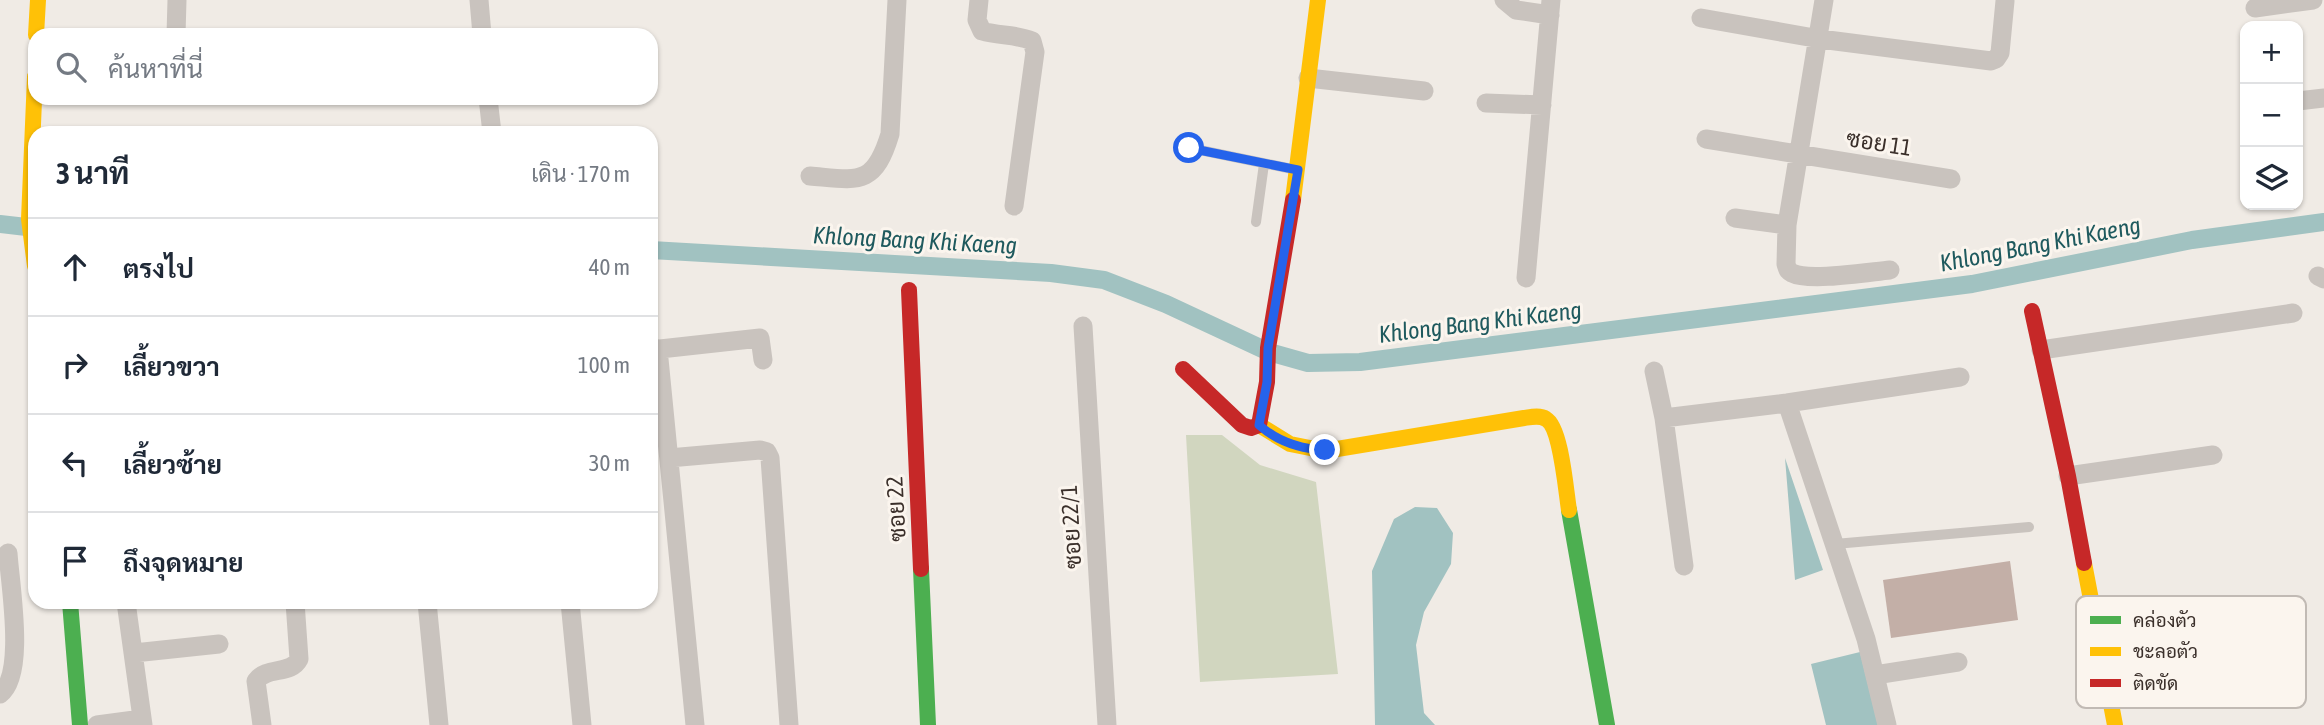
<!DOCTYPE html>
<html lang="th">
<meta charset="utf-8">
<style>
:root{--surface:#fff;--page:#f6f6f7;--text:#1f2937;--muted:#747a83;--line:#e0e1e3}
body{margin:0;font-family:"Asap Condensed",Sarabun,sans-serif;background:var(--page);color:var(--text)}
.controls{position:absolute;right:21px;top:21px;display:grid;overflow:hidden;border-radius:14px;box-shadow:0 2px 5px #0004}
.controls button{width:63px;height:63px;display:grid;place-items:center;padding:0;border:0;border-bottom:2px solid var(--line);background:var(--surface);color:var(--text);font:35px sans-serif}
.stop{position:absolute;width:21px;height:21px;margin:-16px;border:5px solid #2563eb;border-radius:50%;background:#fff}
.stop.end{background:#2563eb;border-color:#fff;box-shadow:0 2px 7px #0008}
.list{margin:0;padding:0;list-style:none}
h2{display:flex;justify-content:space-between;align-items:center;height:91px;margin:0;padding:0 28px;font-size:30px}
h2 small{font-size:23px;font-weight:400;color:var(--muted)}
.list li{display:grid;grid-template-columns:46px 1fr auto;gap:21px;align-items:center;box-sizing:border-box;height:98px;padding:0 28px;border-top:2px solid var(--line)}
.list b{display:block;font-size:26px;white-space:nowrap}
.list em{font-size:23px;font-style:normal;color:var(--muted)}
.icon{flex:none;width:38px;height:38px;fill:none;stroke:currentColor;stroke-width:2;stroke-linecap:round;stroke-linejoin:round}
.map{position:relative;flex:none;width:2324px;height:725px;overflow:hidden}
.search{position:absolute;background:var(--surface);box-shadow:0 2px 5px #0004;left:28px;top:28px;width:630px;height:77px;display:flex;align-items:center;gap:18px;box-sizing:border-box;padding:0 24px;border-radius:21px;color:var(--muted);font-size:26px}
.panel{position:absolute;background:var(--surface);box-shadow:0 2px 5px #0004;left:28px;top:126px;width:630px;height:483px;border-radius:21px}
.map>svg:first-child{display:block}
.green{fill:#d1d6bf}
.water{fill:#a1c2c1}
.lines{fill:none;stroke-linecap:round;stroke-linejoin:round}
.canal{stroke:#a1c2c1;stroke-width:18}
.building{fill:#c3afa7}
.lane{stroke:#c9c3be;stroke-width:10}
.street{stroke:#c9c3be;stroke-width:19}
.fast{stroke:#4caf50;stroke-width:16}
.slow{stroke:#ffc107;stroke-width:16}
.jam{stroke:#c62828;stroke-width:16}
.route{stroke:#2563eb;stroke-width:9}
.labels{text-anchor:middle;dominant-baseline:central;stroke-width:6;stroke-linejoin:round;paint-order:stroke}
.street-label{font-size:23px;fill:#3b302b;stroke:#fbf5ee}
.water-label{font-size:24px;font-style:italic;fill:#1f5a5e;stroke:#fbf5ee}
.key{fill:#fbf5ee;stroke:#c1bab4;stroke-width:2}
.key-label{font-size:19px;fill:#3b302b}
</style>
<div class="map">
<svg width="2324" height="725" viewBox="0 0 2324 725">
<rect width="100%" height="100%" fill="#f0ebe5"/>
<path class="green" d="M1186,435h36l38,30 56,17 22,192 -138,8z"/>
<path class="water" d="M1785,458l38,112 -28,10z
M1415,507l22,1 16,25 -2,31 -27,48 -8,33 8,68 11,12h-60l-3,-154 22,-52z
M1860,652l18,73h-52l-15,-61z"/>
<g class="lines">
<path class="canal" d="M0,224l35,4
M651,250l400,23 53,7 62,24 103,48 39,11 52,-1 612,-78 220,-44 132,-18"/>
</g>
<path class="building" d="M2010,561l8,59 -127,18 -8,-58z"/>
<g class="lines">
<path class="lane" d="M1190,148l107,22
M1256,222l8,-58
M1835,544l194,-17"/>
<path class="street" d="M479,0l3,35
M979,0l-2,20 5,11c17,5 34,3 50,10l3,11 -21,154
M1504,0l12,10 34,5
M1824,0l-37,225 -1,39c2,6 1,6 6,9 17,9 77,-1 98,-3
M2255,8l58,-8
M1701,18l119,21 171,22 5,-2 4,-6 5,-52
M176,35l1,-35
M1308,78l116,13
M488,98l4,35
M2298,101l26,-3
M1486,103l56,2
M1706,139l245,40
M810,176c48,4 64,11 80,-42l7,-134
M1735,218l52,7
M2318,276l6,3
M1526,278l25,-278
M1083,326l24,399
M658,349l37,376
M651,350l109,-12 3,22
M2041,350l252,-37
M1654,371l10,47 20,148
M1787,403l79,236 21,86
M1664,418l123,-15 173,-26
M669,458l91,-8 7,2 3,6 19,267
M2068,476l145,-21
M126,602l17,123
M427,602l12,123
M570,602l12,123
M134,653l85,-9
M1875,675l83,-13
M0,694c26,-19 10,-109 8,-141
M97,725l45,-6
M262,725l-6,-44c11,-15 35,-6 43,-22l-4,-57"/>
<path class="fast" d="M1569,510l38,215
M921,569l7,156
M70,602l10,123"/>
<path class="slow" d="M36,35l2,-35
M35,77l-6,142 6,47
M1293,200l25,-200
M1259,425l31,19 35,7 199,-33c7,-1 16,-3 22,1 15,8 20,73 23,91
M2084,563l31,162"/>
<path class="jam" d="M909,290l12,279
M2032,311l36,165 16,87
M1183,369l59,56 9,3 8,-3 8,-43 1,-34 25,-148"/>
</g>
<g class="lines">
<path class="route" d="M1189,148l109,22 -30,178 -1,34 -8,43c19,17 41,24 66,25"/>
</g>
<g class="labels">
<g class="street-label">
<text transform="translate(1879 143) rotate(9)">ซอย 11</text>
<text transform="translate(896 509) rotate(-93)">ซอย 22</text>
<text transform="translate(1071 527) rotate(-93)">ซอย 22/1</text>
</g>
<g class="water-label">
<text transform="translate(915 240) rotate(3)">Khlong Bang Khi Kaeng</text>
<text transform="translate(2040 244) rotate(-11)">Khlong Bang Khi Kaeng</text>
<text transform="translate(1480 322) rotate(-7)">Khlong Bang Khi Kaeng</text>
</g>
</g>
<rect x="2076" y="596" width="230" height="112" rx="10" class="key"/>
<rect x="2090" y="616" width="31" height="8" fill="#4caf50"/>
<rect x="2090" y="647" width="31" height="9" fill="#ffc107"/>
<rect x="2090" y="679" width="31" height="8" fill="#c62828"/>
<g class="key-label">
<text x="2133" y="627">คล่องตัว</text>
<text x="2133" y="658">ชะลอตัว</text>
<text x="2133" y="690">ติดขัด</text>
</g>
</svg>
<div class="controls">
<button>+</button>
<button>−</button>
<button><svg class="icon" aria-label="layers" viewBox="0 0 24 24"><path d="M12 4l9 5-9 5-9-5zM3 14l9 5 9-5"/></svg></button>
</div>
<div class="stop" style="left:1189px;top:148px"></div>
<div class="stop end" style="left:1325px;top:450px"></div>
<div class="search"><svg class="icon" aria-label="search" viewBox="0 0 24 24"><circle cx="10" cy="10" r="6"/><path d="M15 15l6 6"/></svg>ค้นหาที่นี่</div>
<section class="panel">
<h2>3 นาที<small>เดิน · 170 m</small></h2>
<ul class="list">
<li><svg class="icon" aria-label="ahead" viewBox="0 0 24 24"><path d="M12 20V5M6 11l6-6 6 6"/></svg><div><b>ตรงไป</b></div><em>40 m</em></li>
<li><svg class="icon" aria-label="right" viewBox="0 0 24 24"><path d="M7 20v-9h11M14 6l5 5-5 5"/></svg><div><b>เลี้ยวขวา</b></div><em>100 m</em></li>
<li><svg class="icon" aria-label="left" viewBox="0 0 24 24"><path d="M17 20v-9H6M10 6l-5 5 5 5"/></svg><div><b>เลี้ยวซ้าย</b></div><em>30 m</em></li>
<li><svg class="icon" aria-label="arrive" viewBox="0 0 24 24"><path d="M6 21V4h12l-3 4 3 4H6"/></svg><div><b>ถึงจุดหมาย</b></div></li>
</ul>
</section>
</div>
